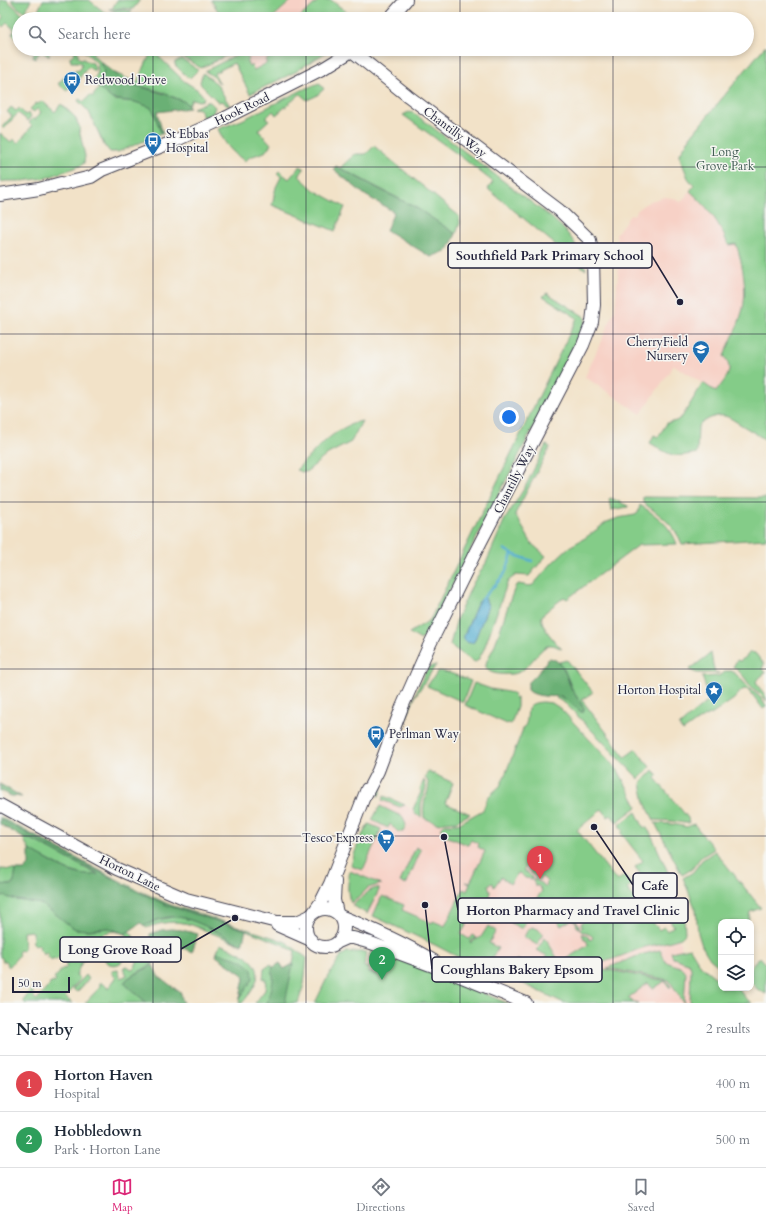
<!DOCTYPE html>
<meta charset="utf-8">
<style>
:root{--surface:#fff;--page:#f6f6f7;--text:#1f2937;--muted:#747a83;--line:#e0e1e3;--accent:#db2777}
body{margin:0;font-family:Cardo,serif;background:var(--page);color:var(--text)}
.controls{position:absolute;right:12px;bottom:12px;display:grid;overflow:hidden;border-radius:8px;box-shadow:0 2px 6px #0003}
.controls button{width:36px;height:36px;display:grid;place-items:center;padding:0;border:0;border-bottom:1px solid var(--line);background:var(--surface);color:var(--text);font:20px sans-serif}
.scale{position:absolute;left:12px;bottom:10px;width:58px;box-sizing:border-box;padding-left:4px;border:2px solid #22223b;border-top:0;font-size:11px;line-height:14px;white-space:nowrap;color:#22223b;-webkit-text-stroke:3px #f6f6f2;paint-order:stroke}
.you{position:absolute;left:509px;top:417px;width:14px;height:14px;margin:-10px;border:3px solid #fff;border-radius:50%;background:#1a73e8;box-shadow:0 0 0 6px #1a73e833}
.badge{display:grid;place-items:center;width:26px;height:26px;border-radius:50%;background:var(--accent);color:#fff;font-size:13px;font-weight:700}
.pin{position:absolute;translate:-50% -33px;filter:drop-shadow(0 1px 2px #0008)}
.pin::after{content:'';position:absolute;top:21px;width:14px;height:12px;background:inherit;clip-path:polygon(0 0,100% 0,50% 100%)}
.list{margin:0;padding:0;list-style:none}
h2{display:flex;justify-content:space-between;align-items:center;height:52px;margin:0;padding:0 16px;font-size:17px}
h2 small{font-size:13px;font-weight:400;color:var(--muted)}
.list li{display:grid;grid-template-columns:26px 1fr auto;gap:12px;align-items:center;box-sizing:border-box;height:56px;padding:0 16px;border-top:1px solid var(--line)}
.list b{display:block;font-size:15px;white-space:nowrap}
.list p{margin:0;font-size:13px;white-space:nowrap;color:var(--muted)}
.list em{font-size:13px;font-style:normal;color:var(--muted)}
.icon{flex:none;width:22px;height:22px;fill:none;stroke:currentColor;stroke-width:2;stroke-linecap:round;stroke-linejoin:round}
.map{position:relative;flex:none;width:766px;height:1003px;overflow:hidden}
.search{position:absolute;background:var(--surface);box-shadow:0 2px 6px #0003;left:12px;right:12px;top:12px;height:44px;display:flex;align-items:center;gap:10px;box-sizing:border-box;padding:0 14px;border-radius:22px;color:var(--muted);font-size:15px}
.sheet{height:164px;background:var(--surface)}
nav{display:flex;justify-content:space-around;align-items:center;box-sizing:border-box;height:56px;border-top:1px solid var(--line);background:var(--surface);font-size:11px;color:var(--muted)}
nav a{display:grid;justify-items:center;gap:2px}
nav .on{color:var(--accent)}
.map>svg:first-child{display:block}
.built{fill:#f7d1c6}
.green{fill:#84cc88;stroke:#537762;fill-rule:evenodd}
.forest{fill:#6bb074;stroke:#466958}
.water{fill:#53add1;stroke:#3a6886}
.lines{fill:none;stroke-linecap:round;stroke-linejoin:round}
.stream{stroke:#53add1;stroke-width:2.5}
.secondary-casing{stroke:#413f50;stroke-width:14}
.secondary{stroke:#fff;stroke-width:12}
.grid{fill:none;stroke:#22223b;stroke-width:1;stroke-opacity:0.55}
.labels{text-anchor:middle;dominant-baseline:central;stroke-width:3;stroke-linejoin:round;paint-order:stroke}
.poi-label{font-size:12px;fill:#22223b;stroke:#f6f6f2;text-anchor:start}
.street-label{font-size:12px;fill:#22223b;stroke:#f6f6f2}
.park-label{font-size:12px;fill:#445e56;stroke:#f6f6f2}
.leader{fill:none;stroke:#22223b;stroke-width:1.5}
.callout-dot{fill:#22223b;stroke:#f6f6f2;stroke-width:1.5}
.callout{fill:#f6f6f2;stroke:#22223b;stroke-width:1.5}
.callout-label{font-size:13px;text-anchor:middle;font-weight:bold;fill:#22223b}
</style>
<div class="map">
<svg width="766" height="1003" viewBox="0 0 766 1003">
<rect width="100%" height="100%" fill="#f6f6f2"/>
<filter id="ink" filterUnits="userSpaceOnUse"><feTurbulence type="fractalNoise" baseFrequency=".025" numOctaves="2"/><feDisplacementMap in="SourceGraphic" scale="8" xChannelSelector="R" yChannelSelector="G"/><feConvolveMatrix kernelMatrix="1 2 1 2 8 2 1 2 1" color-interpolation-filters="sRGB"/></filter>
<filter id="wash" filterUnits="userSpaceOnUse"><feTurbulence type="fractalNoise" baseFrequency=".012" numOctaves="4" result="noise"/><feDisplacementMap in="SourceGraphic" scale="16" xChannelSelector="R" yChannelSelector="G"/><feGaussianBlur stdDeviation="0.9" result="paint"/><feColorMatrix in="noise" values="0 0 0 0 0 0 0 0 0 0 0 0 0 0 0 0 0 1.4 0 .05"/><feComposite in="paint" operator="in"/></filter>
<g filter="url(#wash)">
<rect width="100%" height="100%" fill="#f2e2c8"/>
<path class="built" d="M292,0h39l25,19h-85z
M240,49h91l-36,23 -45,22 -20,-40z
M690,191l17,16 8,10 13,28 8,-1 8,37v27l-6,16 -14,31 6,10 -1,6 -13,21 -42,-27 -33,49 -56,-37 30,-67 5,-58 -4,-18 15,-20 2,1 9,-9 8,-5 15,-4 7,1 9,4z
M384,796l23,10 14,11 52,18 40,19 147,89 19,-4 3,11 33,48 22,5h-173l-40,-19 -45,-16 -42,-22 26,-57 -28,56 -82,-39 -4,-7 1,-27 1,-7z"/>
<path class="green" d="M0,0h7l16,15 1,4h-5v21l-7,-6 3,-4 -8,-7 -4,4 -3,-3v-3l3,-4 -3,-3z
M11,0h20l-6,12 -7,-4z
M43,0h46l24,19h-72l-6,-2z
M117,0h23l-7,9 -12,-1 -10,2 -2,-1h3z
M211,0h81l-21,19h-48z
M319,0h12l25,19h-55l-2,-1z
M118,9l14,2 -5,8h-6l-9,-7z
M766,45v395l-36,-22c-12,-6 -23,1 -32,8l-1,27c-25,5 -25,3 -47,-10l4,-8 4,2 9,-14 9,-2 6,-4 21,-34 13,9c10,-15 19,-20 8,-36 6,-14 14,-29 18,-44 6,-20 1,-48 -6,-68l-8,1c-8,-22 -20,-38 -38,-54l4,-5 -6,-8 -9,-23 12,-19z
M35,49h10l5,5 -2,2 -7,-6 -6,9 -2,-2z
M76,49l2,3v5l3,2 1,-1 6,4 5,1 2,5 -1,3 -6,-4 -11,14 -3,-3v-7l6,-1 2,-6 -3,-2h-8l-1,-5 5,-4 -1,-3z
M82,49h14l-4,5 9,8 -1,2 4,6 -4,19 14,11 21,2 15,5 4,5 7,22 -43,18h-8l-4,-5h-1l-16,-35 -11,-11 1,-2 5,3 6,-7 2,2 7,-9 -7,-5 6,-11 -1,-9z
M202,49h38l-39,19 -17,-10z
M287,49h44l-36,23 -45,22 -16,-31 -20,10 6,11 -6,-7 -9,-6 37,-19 1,2 6,-3v1l-3,2 3,6 -2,2 2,4 2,-1 3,5 13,-7 -2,-3 15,-7 1,1 7,-3z
M152,50l32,31 14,9 6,7 -1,3 -4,1 -7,-2 -4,6 -3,-3 -23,-10 -43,-12 -4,-7 22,10z
M182,59l16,11 -8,8 -3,-1 -12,-12v-3z
M203,73l14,11 13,22 -4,-1 -3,-4 -5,1 -17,-17 -1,-3z
M67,74l8,7 -8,10 -9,-7z
M319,83l5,6 -8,7 -9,4 -7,-6 -24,21 -3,-4 -7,7 3,2 -11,10 13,14 -6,8 -15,5 -5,4c-14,-9 -20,-17 -27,-32l24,-9 60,-30z
M42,101l13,11 6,-8 14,13 5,11 -1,1 6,27 -1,7 -4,3 -34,12 -24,3h-16l-6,1v-49l11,9 2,-3 5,4 14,-17 -3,-3 4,-5 2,2 6,-8 -4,-3 -3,3 -4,-3 6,-6 2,1z
M207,102h3l5,5 -2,6 -10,5 -3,-9 -7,-1z
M11,107l5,4 3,-3 7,7 2,-2 3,3 -3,5 -10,-8 -14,16 -2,-2 10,-11 -5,-4z
M409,112l4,1 10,7 129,98c20,18 26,27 34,52l-98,-81 5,-7 -33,-26 -57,-41z
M374,146l85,70 1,7 -4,11 -41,-27 -75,-39 15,-14h11z
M300,166l4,3 -5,7 15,14 31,17 -10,24 -63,-26 4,-18 5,-10 -4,-4 2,-2 10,8z
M547,293l38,24v6l-50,101 -98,191 -10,18 -6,7 -12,-7 21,-13 147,-302 -34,-22z
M362,421l-11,21 -23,12 -22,18h-4l-6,-2c19,-19 38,-43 66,-49z
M546,445l4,2 -35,67 17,30 14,12 -17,20 -13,-1 -8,6 -24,68 -6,11 -2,2 -4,-1 -22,-16 7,-27 16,-35 13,-20 18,-42 21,-34zM485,598l3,8 -14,36 -7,1 -3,-5 1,-5 12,-29z
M643,497l123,1v41l-84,5c-7,-19 -23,-30 -39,-41z
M611,498l17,8v1l-17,3 -2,-11z
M640,505c16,10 31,21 37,39l-38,1 -72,54 -3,-2c-4,4 -20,15 -22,19 -3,9 14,27 20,33 -5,-2 -10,-6 -15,-3 -10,5 -17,22 -30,27 -6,2 -29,3 -31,-6 -1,-6 6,-15 8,-20 8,-20 13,-42 22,-62l3,-1 10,2 4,-1 20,-23 16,-15 16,-9 22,-16 11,-4 17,-3 3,-2z
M750,652l5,1 9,11 -2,5 3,4 -9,8c2,8 10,11 10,20 -5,-8 -12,-11 -17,-17 -5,-7 -8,-12 -16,-17l4,-7 3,1 6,-4z
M711,653l2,12 2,7 4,1h-22l-8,-3z
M567,660l26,32 -11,8 43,57 11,-8 14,18 -11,12 -73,-75 -10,-6 3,-2 7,3 15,13 3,-2v-2l-11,-17 -9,-22 -5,-7z
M436,665l-20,30 -30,72h-2l41,-95 4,-5z
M438,671l12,2 21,8 -8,21 -36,-16z
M727,671h5l6,5 10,11 13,11 5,9 -3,2 -14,-19 -5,-1 -3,2 -7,8 -23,16 -1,-1 -13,7 -14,10 -4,-5c11,-10 22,-20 34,-29l-7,-9 -4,-11 16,-1z
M474,683l17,6 22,4 2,5h2v9l-6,17 -3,-1 -1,1 -42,-19z
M543,702l9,1 9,6 53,57 5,6 17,32 1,3 -20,15 -6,-7 -3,2 -6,-8 -25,21 40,51 7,-5 8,9 -5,4 32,41 5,-3 3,4 7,-5 -4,-5 4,-3 -8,-11 10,-4h4l4,11 1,20 -4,4c-12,4 -24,6 -36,9 -19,6 -62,29 -79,12l22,-14 -2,-6h-2l-2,-5 5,1 3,5 2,-1 1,-2 -7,-5h-4l-2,-2 2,-3 -1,-4 3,-2 -4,-6 -6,2 5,8v4l-3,-4 1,-2 -6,-5v2l-10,6 -3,-5 4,-5 -6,-6 3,-4 -5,-5 -4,4 -7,-6 -4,5 -4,-3 7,-10 -3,-5h-4l-2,-6 2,-1 11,8 1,-6 -5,-4 -3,3 -10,-9v-4h-3l-2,2v2l4,2 4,4v2l-7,-1 -4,-4 -3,-1 -8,11 -9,-7 -7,10 -1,-4 -5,2c3,8 4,11 -1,18l-6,-3 -20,34 8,5 3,-4 5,3 -7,3v2l11,-6 7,-11 8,5 -7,12 9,5 -9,16 12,6 -4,4 -18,-6 -44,-23 -62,-29 9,-20 22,9 -2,5 30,13 1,-2 12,5 18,-37 4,2 3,-7 -4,-2 4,1 15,-32 -7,-4 1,-3 -8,-4 -3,5 -25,-10 2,-4 -4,-2 4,-5h13l25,-14 5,-13 12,-11 3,-6 20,-51c10,-13 -4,-26 20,-27z
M383,769l2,2 -6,26c-6,-9 0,-19 4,-28z
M653,770l5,5 -3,3 33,40 1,5h-5l-13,-2 -17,-1 -9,-17 -4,-20z
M428,771l25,12 -8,20 25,11 -13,7 -12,1 -6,2 -15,-6c0,-4 -1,-9 0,-13 1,-12 9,-17 1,-28z
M424,780l2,7 -5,18v12l-6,-3 -2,-5 8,-17 -1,-3z
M384,796l21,9 -5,2 -18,-7z
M380,806l23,11 3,8 -3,7h-5l-8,-8 -2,4 -16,-8z
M636,812l8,16 2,-1 5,7 23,52 -1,5 -15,6 -23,-30 8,-6 -22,-28 2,-2 -4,-6z
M0,817l95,51 45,23 31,14 104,33 11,4 21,16 -3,26 -6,19h-43l10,-13 1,-11h-3l1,-10 7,-5 2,4 7,-5 4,6 9,-5 2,-13 -9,-4 -2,-2 -38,-15 -77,-24 -37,-17 -132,-70z
M655,823l17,1 15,3 7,-3 20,25 -14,9 -8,11 -10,6z
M369,824l12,5 -18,41 -12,-4c4,-16 9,-29 18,-42z
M23,838l10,2 65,35h-14l-17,-5 -38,-20z
M416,847l5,3 -15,35 -6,-3z
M715,851l46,57 -11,4 -2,10h-27v46l-11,-9 -8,-13 -4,-13 -2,-23 -13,-32 10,-6 9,-12z
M0,869l16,1 -2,13 -6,2 -8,-1z
M350,871l31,13 -13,4 -10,10 -7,5c-5,-10 -3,-22 -1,-32z
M377,888h2v2l-12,24 -15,-9c10,-6 14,-15 25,-17z
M0,895l17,5 24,4 18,12 11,10 6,3 14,1 19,-2 16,6 4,-3 5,6 -8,4 -1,-1 3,-4 -1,-1c-10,-5 -21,-5 -29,2l3,6 -1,2 -6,-2 -2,5 6,2v2c-8,2 -14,6 -18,14 -2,4 -2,6 -4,9l4,4 -15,18 7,6h-47l-2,-2 8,-11 2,1 -1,2 2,2 -1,2 4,3 15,-18 2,1 2,-3 -2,-1 9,-11 2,1 2,-3 -2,-1 1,-1 -3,-6 -4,-1 -3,3 -3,-2 -1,2 -5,-4 2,-2 -3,-2 -2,2 -5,-5 1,-2 -2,-3 -3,2 -2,-2 -1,-13 -9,1 1,17 -2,2 -2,-1 -2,3 1,2 -10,12 -2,-2 1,-2 -3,-2 -1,1 -2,-1 1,-2 -3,-2z
M516,913l9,6v4l-3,6 -11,-6z
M173,917c19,-1 51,19 69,28l-50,-20c-16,-5 -30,-3 -46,3l-2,-2 14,-6z
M532,927l6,2 5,6 -6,10 -13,-8 3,-6z
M545,937l15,26 5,5 21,3 17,-2 64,12 4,6h-2l-4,-6 -12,8 -5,-6 -20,15 4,3 6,2h-74l-40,-19 -25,-9 3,-3 6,2 9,-15 3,2 -4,7 7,4 6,-10 9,6 -2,3 14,8 5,-9 -11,-8 3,-6 -10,-6z
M136,942l6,2 13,17 -1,2 -26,15 -4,5 23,20h-30l-8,-2 -2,2h-22l14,-15 1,-3 -1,-2 1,-1 8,6 8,-10 -4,-5v-2l6,-1 3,8 6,-3 -4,-7 4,-2 6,4c5,-7 6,-14 4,-23l-7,2c0,-4 3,-6 6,-7z
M103 954a11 11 0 1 1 22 0a11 11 0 1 1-22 0Z
M220,944c19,8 48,17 34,43 -3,6 -8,11 -12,16h-3l6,-30 -28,-21z
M372,947l130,54 7,2h-194l13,-27 13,-20 6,-4h19l-2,15 5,1 -1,4 9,2 2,-9 -9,-3v-9z
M690,948l11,18 20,16v6h17l7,10 7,5h-62l1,-35 -3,-5 -15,-5 -2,-6z
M660,950l6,12 17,6 3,4 -2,31 -15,-23 -62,-12 33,-13z
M760,957l6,7v30l-9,-5 -6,-7v-15z
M86,975l3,4 -12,13 -4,-3z"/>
<path class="forest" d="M101,62l14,11 7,8 43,13 20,8 5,6 -33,4 6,22h-2l-7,-22 -4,-5 -15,-5 -23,-3 -12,-10 4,-19 -4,-6z
M336,166l43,23 36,18 41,27 -8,16 -17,7 -45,-27 8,-18 -29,-17 -32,-26z
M550,658c15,3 16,20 22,32 4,6 8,12 12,19l-1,3h-2l-20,-16c-8,1 -27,1 -33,-6v-7l9,-9 11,-15z
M0,784l22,13 -11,-1 -11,-5z
M0,819l132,70 37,17 77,24 -4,15c-15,-8 -50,-28 -66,-28 -11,-1 -23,4 -32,9l-3,-3 -16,11 -16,-6 -23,2 -10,-1 -6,-3 -12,-10 -17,-12 -24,-4 -17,-5v-11l8,1h4l2,-3 2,-12h8l5,-5v-15c21,10 45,30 69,24l-65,-34 -10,-2 -23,-14z
M171,929l11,1 16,4 -6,18c-14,-6 -19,-10 -32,0l-10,-12v-6l11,-4z
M217,952c14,7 25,4 35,18l1,8 -13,21 4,-20 -1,-4 -27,-19z
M280,963l4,6 9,-5 -8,39h-18c4,-12 8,-22 5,-35z
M153,965l5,11 23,17 1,6 2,4h-37l-23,-20 4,-5z"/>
<path class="water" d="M482,598h3l3,8 -14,36 -5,1 -5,-3v-4l13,-32z"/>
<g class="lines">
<path class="stream" d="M512,554l20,7
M482,600c6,-10 17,-17 23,-27 3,-6 5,-13 7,-19l-8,-5"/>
</g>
</g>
<g filter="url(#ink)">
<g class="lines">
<g class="secondary-casing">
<path id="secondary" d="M389,19l17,-19
M352,51l56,45 151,114 31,30 3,16 1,49 -2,17 -9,23 -106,204 -48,97 -27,61 -24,64 -13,25
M54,186l37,-9 11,-7 68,-27 55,-25 99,-50 31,-19
M0,195l39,-6 22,-6
M0,805l117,64 69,30 91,23h20l13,-6
M335,881l-1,19 3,13
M306 928a19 19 0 1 1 38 0a19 19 0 1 1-38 0Z
M314,912l7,-10 9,-18 37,-95
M340,916c33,13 64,27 94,45
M277,925l34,15
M338,942l9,-4h6l18,5 86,32 69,28"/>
</g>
<use href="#secondary" class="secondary"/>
</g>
</g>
<path class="grid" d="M153,0v19M306,0v19M460,0v19M613,0v19M153,49v954M306,49v954M460,49v954M613,49v954M0,167h766M0,334h766M0,502h766M0,669h766M0,836h766"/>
<defs>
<g id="bus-pin" transform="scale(0.9)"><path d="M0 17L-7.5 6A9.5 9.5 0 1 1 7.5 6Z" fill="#1f6fb2" stroke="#f6f6f2"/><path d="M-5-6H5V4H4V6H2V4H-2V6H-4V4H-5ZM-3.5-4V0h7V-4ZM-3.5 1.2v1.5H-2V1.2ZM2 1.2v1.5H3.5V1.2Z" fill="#fff"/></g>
<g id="school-pin" transform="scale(0.9)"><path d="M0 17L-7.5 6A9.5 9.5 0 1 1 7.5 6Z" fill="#1f6fb2" stroke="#f6f6f2"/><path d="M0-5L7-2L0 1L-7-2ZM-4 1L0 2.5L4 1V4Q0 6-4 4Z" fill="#fff"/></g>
<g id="sight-pin" transform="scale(0.9)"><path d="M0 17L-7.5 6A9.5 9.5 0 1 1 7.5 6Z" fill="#1f6fb2" stroke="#f6f6f2"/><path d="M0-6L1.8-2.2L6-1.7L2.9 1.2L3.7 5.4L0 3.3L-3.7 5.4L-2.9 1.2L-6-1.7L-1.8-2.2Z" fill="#fff"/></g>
<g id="supermarket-pin" transform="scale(0.9)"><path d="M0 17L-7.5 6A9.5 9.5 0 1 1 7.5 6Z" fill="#1f6fb2" stroke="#f6f6f2"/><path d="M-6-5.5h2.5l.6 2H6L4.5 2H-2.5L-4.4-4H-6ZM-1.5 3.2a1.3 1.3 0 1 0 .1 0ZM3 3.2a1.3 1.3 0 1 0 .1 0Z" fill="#fff"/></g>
</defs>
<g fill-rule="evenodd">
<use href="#bus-pin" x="72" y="80"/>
<use href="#bus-pin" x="153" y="141"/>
<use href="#school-pin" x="701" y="349"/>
<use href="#sight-pin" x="714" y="690"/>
<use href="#bus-pin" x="376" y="734"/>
<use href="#supermarket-pin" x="386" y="838"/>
</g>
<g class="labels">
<g class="poi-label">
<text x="85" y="80">Redwood Drive</text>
<text x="166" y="134">St Ebbas<tspan x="166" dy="14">Hospital</tspan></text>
<text x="688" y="342" text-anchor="end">CherryField<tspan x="688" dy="14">Nursery</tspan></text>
<text x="701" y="690" text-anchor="end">Horton Hospital</text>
<text x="389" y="734">Perlman Way</text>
<text x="373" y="838" text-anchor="end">Tesco Express</text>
</g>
<g class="street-label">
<text transform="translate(242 109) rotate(-26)">Hook Road</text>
<text transform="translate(455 132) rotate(37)">Chantilly Way</text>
<text transform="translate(514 479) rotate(-63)">Chantilly Way</text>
<text transform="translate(130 873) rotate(26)">Horton Lane</text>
</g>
<g class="park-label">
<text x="725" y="152">Long<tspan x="725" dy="14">Grove Park</tspan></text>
</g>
</g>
<path class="leader" d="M680 302L652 256M594 827L633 885M444 837L458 910M235 918L181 949M425 905L432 969"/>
<g class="callout-dot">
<circle cx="680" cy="302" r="4"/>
<circle cx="594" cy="827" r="4"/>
<circle cx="444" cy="837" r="4"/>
<circle cx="235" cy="918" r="4"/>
<circle cx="425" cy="905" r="4"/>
</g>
<g class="callout">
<rect x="448" y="243" width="204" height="25" rx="4"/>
<rect x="633" y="873" width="44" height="25" rx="4"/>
<rect x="458" y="898" width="230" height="25" rx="4"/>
<rect x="60" y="937" width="121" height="25" rx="4"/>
<rect x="432" y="957" width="170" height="25" rx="4"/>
</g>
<g class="callout-label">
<text x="550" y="260">Southfield Park Primary School</text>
<text x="655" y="890">Cafe</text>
<text x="573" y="915">Horton Pharmacy and Travel Clinic</text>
<text x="120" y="954">Long Grove Road</text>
<text x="517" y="974">Coughlans Bakery Epsom</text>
</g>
</svg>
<div class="controls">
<button><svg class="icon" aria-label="locate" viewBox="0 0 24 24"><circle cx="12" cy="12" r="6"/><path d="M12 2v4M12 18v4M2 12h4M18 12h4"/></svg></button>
<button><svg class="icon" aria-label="layers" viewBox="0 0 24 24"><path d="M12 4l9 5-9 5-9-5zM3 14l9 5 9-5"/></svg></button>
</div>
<div class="scale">50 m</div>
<div class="you"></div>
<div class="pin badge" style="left:540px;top:879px;background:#e0444e">1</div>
<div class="pin badge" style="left:382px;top:980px;background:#2e9e5b">2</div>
<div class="search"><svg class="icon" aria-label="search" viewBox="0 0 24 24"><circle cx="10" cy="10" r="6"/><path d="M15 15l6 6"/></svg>Search here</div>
</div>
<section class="sheet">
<h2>Nearby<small>2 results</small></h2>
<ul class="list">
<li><span class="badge" style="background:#e0444e">1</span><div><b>Horton Haven</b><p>Hospital</p></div><em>400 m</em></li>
<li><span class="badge" style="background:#2e9e5b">2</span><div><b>Hobbledown</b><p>Park · Horton Lane</p></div><em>500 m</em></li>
</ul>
</section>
<nav>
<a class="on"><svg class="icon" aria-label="map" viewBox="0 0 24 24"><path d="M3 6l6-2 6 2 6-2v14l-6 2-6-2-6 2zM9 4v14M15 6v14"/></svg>Map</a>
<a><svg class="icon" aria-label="directions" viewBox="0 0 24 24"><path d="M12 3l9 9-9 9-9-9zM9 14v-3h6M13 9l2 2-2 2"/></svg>Directions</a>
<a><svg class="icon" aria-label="saved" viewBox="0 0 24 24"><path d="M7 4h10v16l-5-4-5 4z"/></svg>Saved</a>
</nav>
